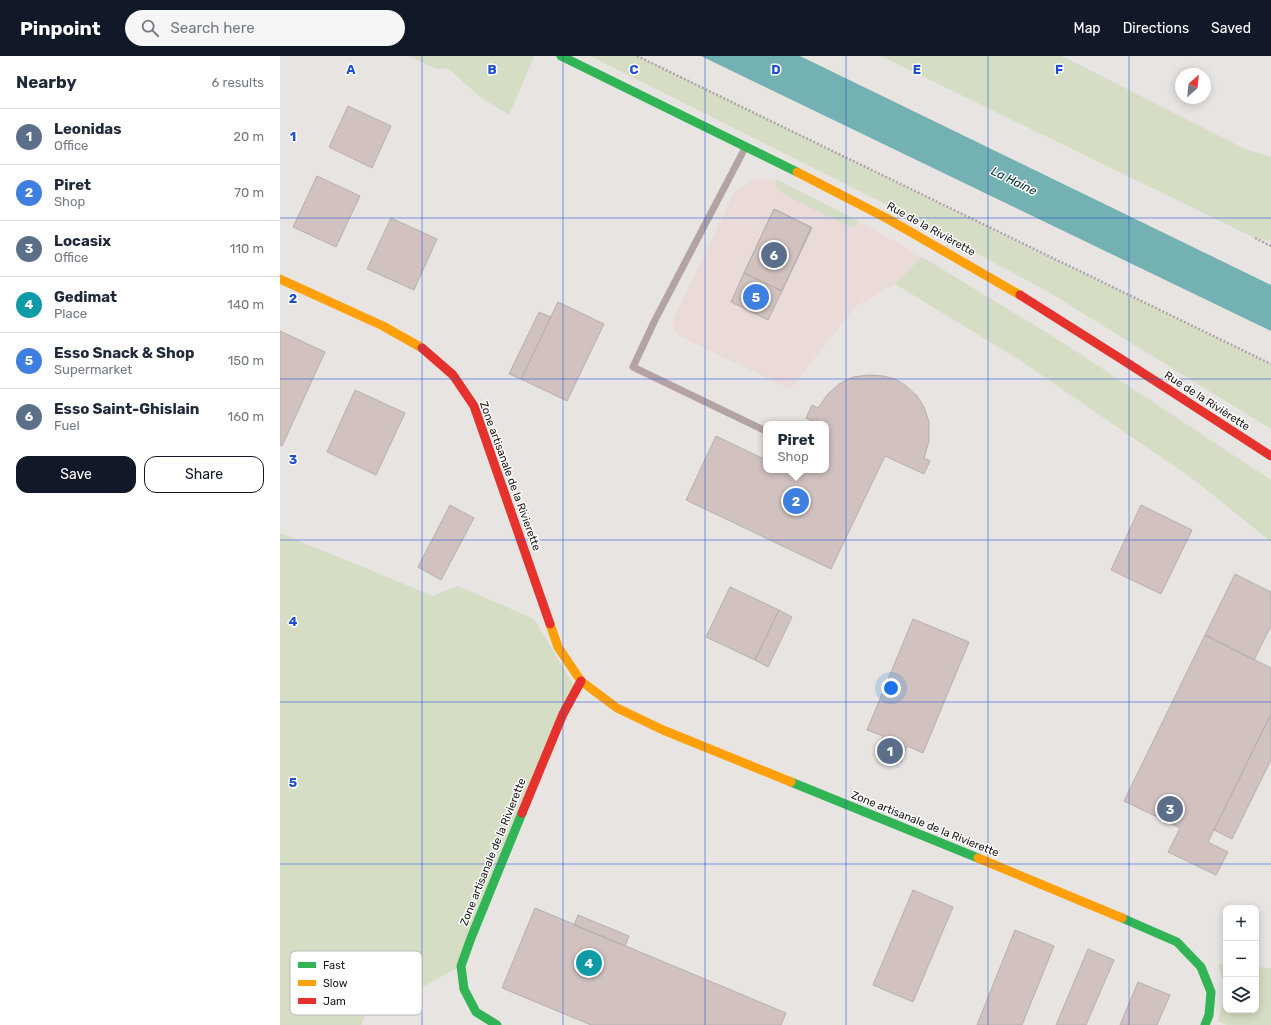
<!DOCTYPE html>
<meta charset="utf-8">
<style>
:root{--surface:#fff;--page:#f6f6f7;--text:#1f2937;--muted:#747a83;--line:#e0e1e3;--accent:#111827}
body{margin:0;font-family:Rubik,sans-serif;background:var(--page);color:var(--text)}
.controls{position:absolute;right:12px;bottom:12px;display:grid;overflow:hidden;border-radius:8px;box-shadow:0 2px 10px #0003}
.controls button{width:36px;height:36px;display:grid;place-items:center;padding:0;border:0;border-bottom:1px solid var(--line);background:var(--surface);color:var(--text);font:20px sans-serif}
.compass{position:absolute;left:895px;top:12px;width:36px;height:36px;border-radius:50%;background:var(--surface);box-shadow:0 2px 10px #0003;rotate:27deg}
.you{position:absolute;left:611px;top:632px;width:14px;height:14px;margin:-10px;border:3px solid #fff;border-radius:50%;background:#1a73e8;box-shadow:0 0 0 6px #1a73e833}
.badge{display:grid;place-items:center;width:26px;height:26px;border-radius:50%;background:var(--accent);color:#fff;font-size:13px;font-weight:700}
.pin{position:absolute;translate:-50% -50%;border:2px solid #fff;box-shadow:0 1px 4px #0006}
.popup{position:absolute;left:483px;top:365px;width:66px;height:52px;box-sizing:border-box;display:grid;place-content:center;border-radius:8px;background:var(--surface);filter:drop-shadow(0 1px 3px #0005);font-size:13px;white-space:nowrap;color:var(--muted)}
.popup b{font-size:15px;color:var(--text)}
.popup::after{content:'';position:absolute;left:50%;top:100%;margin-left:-8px;border:8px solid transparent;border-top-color:var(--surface)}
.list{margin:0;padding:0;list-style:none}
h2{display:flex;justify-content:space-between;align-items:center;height:52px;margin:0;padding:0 16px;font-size:17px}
h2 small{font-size:13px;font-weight:400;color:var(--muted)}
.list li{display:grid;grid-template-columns:26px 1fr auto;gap:12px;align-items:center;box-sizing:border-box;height:56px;padding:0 16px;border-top:1px solid var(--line)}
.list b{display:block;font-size:15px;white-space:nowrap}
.list p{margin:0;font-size:13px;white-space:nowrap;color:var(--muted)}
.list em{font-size:13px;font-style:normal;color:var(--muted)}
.actions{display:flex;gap:8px;padding:12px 16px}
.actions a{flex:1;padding:9px 0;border:1px solid var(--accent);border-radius:12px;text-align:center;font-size:14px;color:var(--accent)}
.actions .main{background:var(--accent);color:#fff}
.icon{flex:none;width:22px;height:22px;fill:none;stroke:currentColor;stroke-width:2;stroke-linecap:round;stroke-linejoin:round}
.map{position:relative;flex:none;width:991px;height:969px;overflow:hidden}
header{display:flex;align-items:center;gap:24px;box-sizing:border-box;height:56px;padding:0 20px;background:var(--accent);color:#fff}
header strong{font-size:19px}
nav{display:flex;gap:22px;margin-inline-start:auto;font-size:14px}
.search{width:280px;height:36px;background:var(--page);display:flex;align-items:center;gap:10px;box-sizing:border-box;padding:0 14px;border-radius:22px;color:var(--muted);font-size:15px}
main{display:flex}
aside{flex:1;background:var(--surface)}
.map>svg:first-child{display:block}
.commercial{fill:#ebdbd8}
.green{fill:#d5ddc5}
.water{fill:#73b1b2}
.building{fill:#d1c2c0;stroke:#b3b1af}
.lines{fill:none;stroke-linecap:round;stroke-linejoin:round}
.path{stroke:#afa5a5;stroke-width:2.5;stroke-dasharray:2 2;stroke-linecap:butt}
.lane{stroke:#b4a3a5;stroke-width:7}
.fast{stroke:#30b455;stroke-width:9}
.slow{stroke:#ff9f0a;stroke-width:9}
.jam{stroke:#e5322d;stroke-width:9}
.grid{fill:none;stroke:#1d4ed8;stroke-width:1;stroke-opacity:0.55}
.labels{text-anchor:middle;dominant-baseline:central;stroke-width:3;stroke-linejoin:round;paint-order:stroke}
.street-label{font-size:11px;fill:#1a1816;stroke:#fff}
.water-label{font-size:12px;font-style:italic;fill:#033032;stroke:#fff}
.key{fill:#fff;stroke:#babab9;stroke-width:1}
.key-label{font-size:11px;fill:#1a1816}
.grid-label{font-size:13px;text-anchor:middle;font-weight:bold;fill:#1d4ed8;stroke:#fff;stroke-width:3;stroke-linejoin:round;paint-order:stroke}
</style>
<header>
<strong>Pinpoint</strong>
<div class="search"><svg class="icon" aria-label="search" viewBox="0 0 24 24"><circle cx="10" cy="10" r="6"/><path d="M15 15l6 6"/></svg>Search here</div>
<nav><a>Map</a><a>Directions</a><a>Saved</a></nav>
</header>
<main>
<aside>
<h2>Nearby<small>6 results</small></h2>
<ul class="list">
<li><span class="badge" style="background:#5c6f8a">1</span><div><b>Leonidas</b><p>Office</p></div><em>20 m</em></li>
<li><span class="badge" style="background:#3f7fe0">2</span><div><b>Piret</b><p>Shop</p></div><em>70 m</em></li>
<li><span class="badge" style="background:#5c6f8a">3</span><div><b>Locasix</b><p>Office</p></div><em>110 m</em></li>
<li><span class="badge" style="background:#0f9aa8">4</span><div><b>Gedimat</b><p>Place</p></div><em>140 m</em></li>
<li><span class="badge" style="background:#3f7fe0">5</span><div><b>Esso Snack &amp; Shop</b><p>Supermarket</p></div><em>150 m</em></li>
<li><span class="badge" style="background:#5c6f8a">6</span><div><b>Esso Saint-Ghislain</b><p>Fuel</p></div><em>160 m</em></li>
</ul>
<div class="actions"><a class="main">Save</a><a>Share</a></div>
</aside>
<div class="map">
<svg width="991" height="969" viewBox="0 0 991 969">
<rect width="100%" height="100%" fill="#e7e4e2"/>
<path class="commercial" d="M475,123h21l82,42 64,36 -27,27 -39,22 -66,83 -111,-53 -5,-5 -2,-9 63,-131z"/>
<path class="green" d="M129,0h122l3,1 -25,58 -29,-18 -32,-29 -12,1z
M310,0h47l634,309v64l-226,-139 -164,-88z
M601,0h181l183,93 26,8v84l-16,-3z
M496,123l82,42 -3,5 -5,1 -65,-32 -8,-8z
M642,201l140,85 209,138v62l-75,-61 -178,-122 -123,-75z
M0,477l153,63 25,-10 76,33 42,70 -115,277 -48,26 -19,-9 -21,12 -12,30h-81z
M938,908l8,1v45h30v-43l15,1v57h-44l-9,-4 8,-33z"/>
<path class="water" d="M421,0h99l471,229v46z"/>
<path class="building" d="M68,50l43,20 -19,42 -43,-21z
M37,120l43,20 -24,51 -43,-20z
M494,153l37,18 -29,64 -38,-18z
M494,153l38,19 -30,63 -38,-18z
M111,162l46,21 -23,51 -47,-21z
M464,217l38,18 -14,29 -37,-18z
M278,246l46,22 -37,77 -46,-22z
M259,256l12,5 -30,62 -12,-5z
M0,275l45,21 -43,94 -2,-1z
M589,319l14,1 12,3 10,6 12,11 7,11 5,15v19l-5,17 6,3 -6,13 -39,-18 -54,113 -145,-69 30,-64 50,24v10h21l14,7 4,-7h21v-46h-7l-13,-6 6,-13 6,3 9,-13 12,-11 14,-7z
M75,334l50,23 -29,62 -49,-23z
M170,449l24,13 -33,62 -23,-13z
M861,449l51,25 -31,64 -50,-24z
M955,518l36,18v34l-17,34 -49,-25z
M450,531l49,23 -24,50 -49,-23z
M499,554l13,7 -24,50 -13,-7z
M633,563l56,23 -46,111 -16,-7 -6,16 -24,-10 6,-16 -16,-6z
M925,579l66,33v46l-63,128 20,10 -12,23 -48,-23 12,-24 -56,-27z
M991,658v46l-39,79 -18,-9z
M633,834l40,17 -40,95 -40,-17z
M255,852l251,105 -5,12h-190l-89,-37z
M298,859l51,21 -4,10 -51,-21z
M735,874l39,16 -32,79h-45z
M808,893l26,11 -28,65h-30z
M858,926l32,13 -13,30h-37z"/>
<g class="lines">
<path class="path" d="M357,0l634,308
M975,182l16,8"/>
<path class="lane" d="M465,92l-90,172 -22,47 133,64"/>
<path class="fast" d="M281,0l236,116
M511,726l187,76
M842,862l55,24 24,25 10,25 -2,23 -4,10
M217,969l-21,-13 -12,-23 -3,-23 10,-28 51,-125"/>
<path class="slow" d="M517,116l91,47 132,76
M0,223l103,47 39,22
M270,568l8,23 23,34 36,27 46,22 128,52
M698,802l144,60"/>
<path class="jam" d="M740,239l109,69 142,92
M142,292l31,27 21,31 76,218
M242,757l41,-99 18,-33"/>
</g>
<path class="grid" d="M142,0v969M283,0v969M425,0v969M566,0v969M708,0v969M849,0v969M0,162h991M0,323h991M0,484h991M0,646h991M0,808h991"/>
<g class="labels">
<g class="street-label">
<text transform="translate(651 173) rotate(29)">Rue de la Rivièrette</text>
<text transform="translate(927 345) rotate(33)">Rue de la Rivièrette</text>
<text transform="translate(230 420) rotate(70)">Zone artisanale de la Rivierette</text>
<text transform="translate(645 768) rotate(22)">Zone artisanale de la Rivierette</text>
<text transform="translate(213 796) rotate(-68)">Zone artisanale de la Rivierette</text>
</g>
<g class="water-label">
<text transform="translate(734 125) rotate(26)">La Haine</text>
</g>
</g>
<rect x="10" y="895" width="132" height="64" rx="6" class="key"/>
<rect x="18" y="906" width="18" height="6" fill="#30b455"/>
<rect x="18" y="924" width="18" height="6" fill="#ff9f0a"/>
<rect x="18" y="942" width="18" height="6" fill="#e5322d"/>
<g class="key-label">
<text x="43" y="913">Fast</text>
<text x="43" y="931">Slow</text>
<text x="43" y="949">Jam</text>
</g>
<g class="grid-label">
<text x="71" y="18">A</text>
<text x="212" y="18">B</text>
<text x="354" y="18">C</text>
<text x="496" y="18">D</text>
<text x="637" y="18">E</text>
<text x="779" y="18">F</text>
<text x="13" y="85">1</text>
<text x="13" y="247">2</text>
<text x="13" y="408">3</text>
<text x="13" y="570">4</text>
<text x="13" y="731">5</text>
</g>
</svg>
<div class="controls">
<button>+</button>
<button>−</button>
<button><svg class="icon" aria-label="layers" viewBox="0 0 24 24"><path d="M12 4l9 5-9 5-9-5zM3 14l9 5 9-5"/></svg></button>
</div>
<svg class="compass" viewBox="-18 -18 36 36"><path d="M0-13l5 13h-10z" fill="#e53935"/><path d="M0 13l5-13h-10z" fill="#747a83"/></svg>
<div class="you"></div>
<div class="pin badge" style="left:610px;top:695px;background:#5c6f8a">1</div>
<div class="pin badge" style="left:516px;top:445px;background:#3f7fe0">2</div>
<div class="popup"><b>Piret</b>Shop</div>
<div class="pin badge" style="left:890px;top:753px;background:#5c6f8a">3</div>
<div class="pin badge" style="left:309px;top:907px;background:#0f9aa8">4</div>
<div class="pin badge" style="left:476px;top:241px;background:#3f7fe0">5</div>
<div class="pin badge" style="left:494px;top:199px;background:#5c6f8a">6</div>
</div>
</main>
